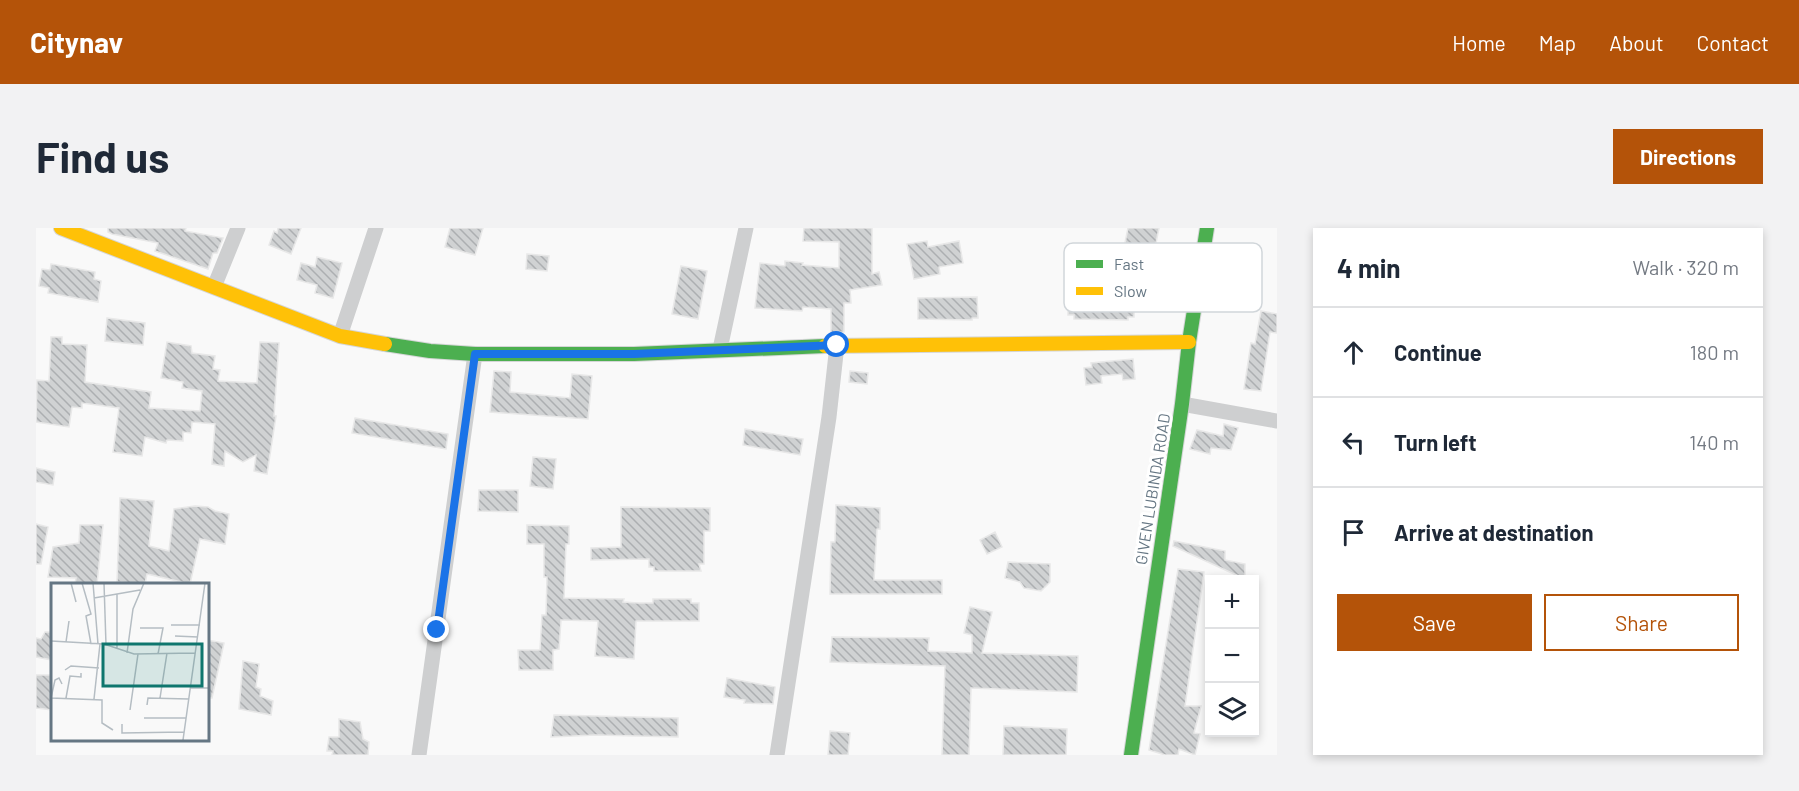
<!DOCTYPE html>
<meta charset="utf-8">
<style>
:root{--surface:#fff;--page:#f2f2f3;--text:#1f2937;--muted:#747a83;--line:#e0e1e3;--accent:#b45309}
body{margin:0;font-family:Barlow,sans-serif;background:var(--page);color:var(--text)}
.controls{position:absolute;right:18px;bottom:18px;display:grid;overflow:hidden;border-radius:0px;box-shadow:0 3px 9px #0003}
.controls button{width:54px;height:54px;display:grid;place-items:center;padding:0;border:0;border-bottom:2px solid var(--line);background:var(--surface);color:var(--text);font:30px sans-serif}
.stop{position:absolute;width:18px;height:18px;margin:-14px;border:4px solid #1a73e8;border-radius:50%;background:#fff}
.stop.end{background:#1a73e8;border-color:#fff;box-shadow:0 2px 6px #0008}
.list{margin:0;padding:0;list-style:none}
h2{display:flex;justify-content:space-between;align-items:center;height:78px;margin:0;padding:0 24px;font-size:26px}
h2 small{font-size:20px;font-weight:400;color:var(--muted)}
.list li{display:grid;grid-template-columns:39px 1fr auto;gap:18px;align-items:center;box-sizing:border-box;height:90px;padding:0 24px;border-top:2px solid var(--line)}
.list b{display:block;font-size:22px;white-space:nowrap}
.list em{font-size:20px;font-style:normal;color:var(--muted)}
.actions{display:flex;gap:12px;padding:18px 24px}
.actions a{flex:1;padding:14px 0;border:2px solid var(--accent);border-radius:0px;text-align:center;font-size:21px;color:var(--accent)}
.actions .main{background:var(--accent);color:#fff}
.icon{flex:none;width:33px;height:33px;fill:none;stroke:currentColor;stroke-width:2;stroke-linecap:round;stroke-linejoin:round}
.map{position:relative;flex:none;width:1241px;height:527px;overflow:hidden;border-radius:0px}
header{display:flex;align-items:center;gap:36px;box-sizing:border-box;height:84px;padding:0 30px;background:var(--accent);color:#fff}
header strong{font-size:28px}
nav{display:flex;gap:33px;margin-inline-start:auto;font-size:21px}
.intro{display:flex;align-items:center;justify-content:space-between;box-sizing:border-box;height:144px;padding:0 36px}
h1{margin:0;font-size:42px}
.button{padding:15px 27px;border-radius:0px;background:var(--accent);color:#fff;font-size:21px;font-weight:700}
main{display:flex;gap:36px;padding:0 36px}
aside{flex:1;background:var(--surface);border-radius:0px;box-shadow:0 3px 9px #0003}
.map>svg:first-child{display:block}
.building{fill:url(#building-back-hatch);stroke:#e8e8e8;stroke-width:1.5}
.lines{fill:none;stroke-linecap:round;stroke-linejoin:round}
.fast-casing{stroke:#d5d6d7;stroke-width:16}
.slow-casing{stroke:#d5d6d7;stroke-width:16}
.street{stroke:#cecfd0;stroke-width:15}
.fast{stroke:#4caf50;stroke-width:14}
.slow{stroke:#ffc107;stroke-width:14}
.route{stroke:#1a73e8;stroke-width:8}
.labels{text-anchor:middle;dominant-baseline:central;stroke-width:6;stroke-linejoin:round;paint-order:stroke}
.street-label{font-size:16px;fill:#657683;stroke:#fff}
.inset-road{fill:none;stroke:#b5bdc3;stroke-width:1.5}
.view{fill:#0f766e;fill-opacity:0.15;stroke:#0f766e;stroke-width:3}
.inset-edge{fill:none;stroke:#657683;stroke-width:3}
.key{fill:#fff;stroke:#d1d6da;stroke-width:1.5}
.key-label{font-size:16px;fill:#657683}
</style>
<header>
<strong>Citynav</strong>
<nav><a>Home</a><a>Map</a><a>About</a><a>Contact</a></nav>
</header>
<div class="intro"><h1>Find us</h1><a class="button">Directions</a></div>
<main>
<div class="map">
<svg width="1241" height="527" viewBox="0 0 1241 527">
<defs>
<pattern id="building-back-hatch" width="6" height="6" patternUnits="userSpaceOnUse" patternTransform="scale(1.5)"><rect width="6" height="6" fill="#d0d2d3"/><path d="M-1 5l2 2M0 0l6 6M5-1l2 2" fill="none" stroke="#acafb1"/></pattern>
</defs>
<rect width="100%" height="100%" fill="#f9f9f9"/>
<path class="building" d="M72,0h78l-1,3 38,7 -6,15h-4l-5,16 -53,-18 3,-8 -46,-9 -4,-2z
M242,0h23l-10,26 -22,-9 5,-14 3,2z
M414,0h33l-8,27 -30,-8z
M768,0h68v46l7,-2 3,13 -32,5 1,13h-7v29l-13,1v-24l-28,-2 -1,4 -47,-3 5,-45 25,3v-5l18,2 -1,2 37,3v-26l-36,-1z
M1092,0h31l-13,65 -11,-3 -1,27h-6v3l-54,-1v-4h-6v-24l47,1z
M891,13l1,6 31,-6 4,22 -24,4 1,7 -26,5 -7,-35z
M491,26l22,2 -2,15 -21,-2z
M281,29l25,6 -9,35 -18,-5 2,-8 -20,-5 4,-17 14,4z
M15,36l44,8 -1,7 7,2 -3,21 -50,-9 1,-5 -10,-2 3,-17 8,1z
M645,38l26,5 -9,48 -26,-5z
M941,69l1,21h-6v2l-54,-1v-21z
M1225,83l16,3v19l-7,-1 -9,59 -17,-2 7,-46 4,1z
M71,90l38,5 -2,22 -38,-4z
M15,109h11v7l25,1 -2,37 66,10 -2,16 51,3 2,-20 -20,-3 1,-6 -22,-4 6,-36 24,4 1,7 23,3 -2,13 7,1 -2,11 39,2 3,-41 19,1 -5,73h2l-9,58 -13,-3 2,-16 -13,7 -18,-11 -1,15 -12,-2 3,-40 -23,-2 -1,11 -8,-1v9l-16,-1 -1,3 -21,-6 -3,19 -29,-4 6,-44 -37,-5v5l-10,-1 -3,20 -33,-5 1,-42 12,1z
M1097,131l2,20 -12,1 -1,-6 -21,2 1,7 -16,2 -2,-17 8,-1 -1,-4z
M458,143l17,1 -1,20 60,6 2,-24 20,2 -4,43 -98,-7z
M814,143l18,2 -1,11 -18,-2z
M319,190l93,16 -2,15 -94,-16z
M1188,196l14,4 -7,22 -20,-2 -1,6 -20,-5 7,-19 26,6z
M709,201l58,10 -3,16 -57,-10z
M497,229l23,2 -3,30 -23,-3z
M0,240l19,4 -2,13 -17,-3z
M443,262h39v22l-40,-1z
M84,270l34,3 -5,45 20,5 5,-42 21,-3 13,1 7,4 14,3 -4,30 -25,-5 -10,45 -43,-10 -2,10 -28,-2z
M800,277l44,3v21h-3l-3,51h68v14h-112l1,-52h4z
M585,279l89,1v23h-6v33h-5l2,7h-47v-4h-5v-8l-58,1v-12l30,-1z
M0,296l12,3 -7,37h-5z
M44,297h23l-6,59h-22l1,-6 -28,-1 5,-30 26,-4z
M491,297l42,1v18h-3l-2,54 60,1 -1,3 15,1h15v-4h38v4h8v18h-63l-2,38 -39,-3 3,-35 -37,-1 -2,29 -6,1v20h-34l-1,-20h22l2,-35h4l1,-38h-3v-33h-17z
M959,304l7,15 -15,7 -7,-14z
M1138,313l51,10v9l20,4v15l-72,-33z
M972,334l42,2v18l-9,9 -17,-3 -4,-6 -15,-4z
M1142,341l26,3 -19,134h16l-7,27 6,1 -5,21 -16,-6 -1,6h-13l-16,-5z
M934,379l22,5 -10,41 96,3 -1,36 -106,-4 -2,67h-27l3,-89 -115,-4 2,-25 97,1 -1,13 44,2v-18l-8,-2z
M9,404h7v28l-16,-3v-19l5,1z
M171,412l17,3 -12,55h-5z
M207,433l16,3 -3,23 5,2 -1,7 13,5 -2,14 -32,-6z
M0,447h16v35l-16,-2z
M691,450l48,9 -2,17 -29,-1 1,-3 -21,-3z
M518,487l124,3v19l-82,-2 -45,2z
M303,491l21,3 3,17 6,3 -1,13h-36l1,-4h-6l2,-14h10z
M968,498l63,3 -1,26h-63z
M794,503l20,2 -2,22h-20z"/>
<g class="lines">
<g class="fast-casing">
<path id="fast" d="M349,116l45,7 45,3h159l191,-8
M1095,527l51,-351 7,-62 18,-114"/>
</g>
<g class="slow-casing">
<path id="slow" d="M25,0l279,108 45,8
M789,118l364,-4"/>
</g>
<path class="street" d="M178,59l24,-59
M304,108l36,-108
M684,121l26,-121
M1146,176l95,17
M383,527l56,-401
M741,527l52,-338 8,-72"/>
<use href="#fast" class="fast"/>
<use href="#slow" class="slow"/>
</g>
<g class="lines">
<path class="route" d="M401,402l38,-276h159l203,-9"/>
</g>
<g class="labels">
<g class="street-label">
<text transform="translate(1116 261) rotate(-81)">GIVEN LUBINDA ROAD</text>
</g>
</g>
<g transform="translate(15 355)">
<rect width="158" height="158" fill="#f9f9f9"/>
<path class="inset-road" d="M20,0l5,19M31,0l9,31 -5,2 5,28M42,0l5,61M53,0l2,62M43,15l46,-8M120,42h29M89,45h23l-5,26M124,53l23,1M0,58l53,3 30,10 61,-1M15,59l3,-21M66,66v-55M76,70l6,-44 11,-26M14,87l6,-4 28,2M139,105h19M0,115l51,2v23l11,7M0,115l4,-18 4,-2 3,6M15,115l4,-22 11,1v-4M109,115l7,-45M43,116l6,-55M96,122l1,-7 41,1M79,127l8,-56M93,135h42M71,141v9l62,-1M132,157l22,-157"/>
<path class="view" d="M52,61h99v42h-99z"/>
<rect width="158" height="158" class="inset-edge"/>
</g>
<rect x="1028" y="15" width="198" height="69" rx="9" class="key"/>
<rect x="1040" y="32" width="27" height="8" fill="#4caf50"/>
<rect x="1040" y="59" width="27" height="8" fill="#ffc107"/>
<g class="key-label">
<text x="1078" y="42">Fast</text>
<text x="1078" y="69">Slow</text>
</g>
</svg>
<div class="controls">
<button>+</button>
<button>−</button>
<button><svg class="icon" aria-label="layers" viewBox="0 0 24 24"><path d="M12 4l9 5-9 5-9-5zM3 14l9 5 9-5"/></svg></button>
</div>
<div class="stop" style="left:801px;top:117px"></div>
<div class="stop end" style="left:401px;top:402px"></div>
</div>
<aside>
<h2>4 min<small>Walk · 320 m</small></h2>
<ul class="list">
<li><svg class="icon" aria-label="ahead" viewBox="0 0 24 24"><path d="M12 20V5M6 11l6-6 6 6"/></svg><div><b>Continue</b></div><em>180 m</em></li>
<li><svg class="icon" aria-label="left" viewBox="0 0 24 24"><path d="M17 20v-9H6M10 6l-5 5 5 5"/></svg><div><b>Turn left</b></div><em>140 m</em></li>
<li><svg class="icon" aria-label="arrive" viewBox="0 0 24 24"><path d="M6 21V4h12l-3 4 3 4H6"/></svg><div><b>Arrive at destination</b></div></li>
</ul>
<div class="actions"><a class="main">Save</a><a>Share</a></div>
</aside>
</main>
